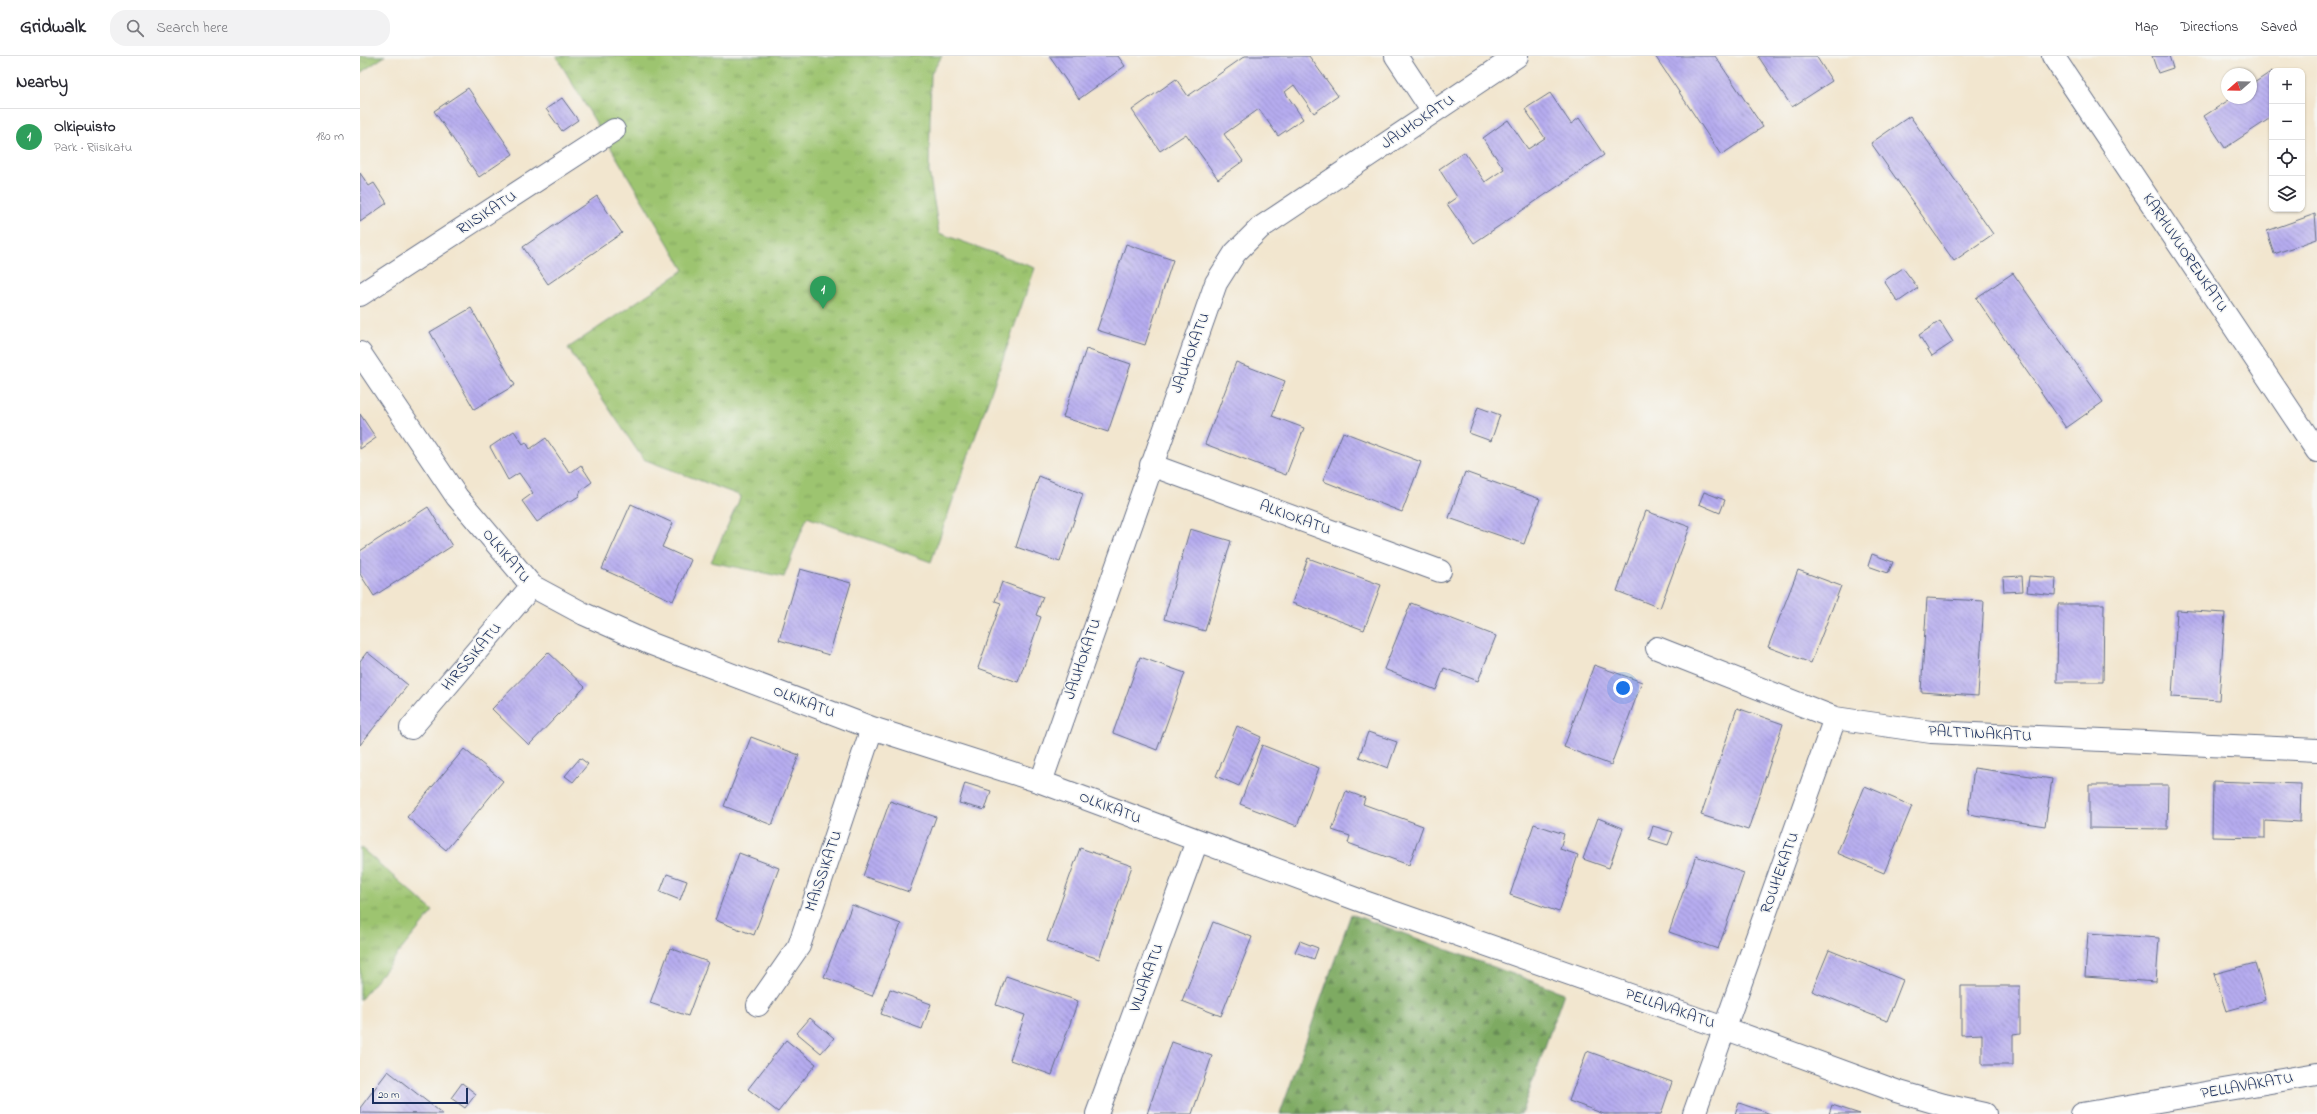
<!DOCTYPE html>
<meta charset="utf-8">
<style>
:root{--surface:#fff;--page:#f2f2f3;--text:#2b2b33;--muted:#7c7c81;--line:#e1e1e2;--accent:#ea580c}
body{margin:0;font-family:"Indie Flower",sans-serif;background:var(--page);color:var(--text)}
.controls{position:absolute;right:12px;top:12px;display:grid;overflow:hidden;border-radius:8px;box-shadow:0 1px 3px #0004}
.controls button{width:36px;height:36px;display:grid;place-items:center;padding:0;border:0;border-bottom:1px solid var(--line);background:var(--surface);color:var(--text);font:20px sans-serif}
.compass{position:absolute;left:1861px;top:12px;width:36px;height:36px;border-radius:50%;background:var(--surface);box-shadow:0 1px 3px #0004;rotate:250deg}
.scale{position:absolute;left:12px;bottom:10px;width:96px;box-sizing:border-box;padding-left:4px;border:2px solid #1b2f5e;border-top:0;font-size:11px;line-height:14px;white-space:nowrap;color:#1b2f5e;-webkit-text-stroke:3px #f6f6f2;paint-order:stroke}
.you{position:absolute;left:1263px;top:632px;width:14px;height:14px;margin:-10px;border:3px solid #fff;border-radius:50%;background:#1a73e8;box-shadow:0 0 0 6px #1a73e833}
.badge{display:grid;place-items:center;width:26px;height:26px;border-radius:50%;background:var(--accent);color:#fff;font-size:13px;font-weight:700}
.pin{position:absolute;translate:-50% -33px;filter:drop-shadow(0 1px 2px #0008)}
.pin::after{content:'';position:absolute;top:21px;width:14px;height:12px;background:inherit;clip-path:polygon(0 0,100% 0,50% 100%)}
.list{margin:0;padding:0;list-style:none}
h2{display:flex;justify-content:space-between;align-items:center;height:52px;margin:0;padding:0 16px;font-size:17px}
h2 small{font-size:13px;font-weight:400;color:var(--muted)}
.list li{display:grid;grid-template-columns:26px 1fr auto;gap:12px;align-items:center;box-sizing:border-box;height:56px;padding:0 16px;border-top:1px solid var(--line)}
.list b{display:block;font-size:15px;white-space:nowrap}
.list p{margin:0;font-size:13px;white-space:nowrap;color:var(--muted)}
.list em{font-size:13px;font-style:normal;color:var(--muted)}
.icon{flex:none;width:22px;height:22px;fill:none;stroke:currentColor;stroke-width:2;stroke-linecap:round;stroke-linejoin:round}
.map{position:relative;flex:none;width:1957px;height:1058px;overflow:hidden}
header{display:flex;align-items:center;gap:24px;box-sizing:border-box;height:56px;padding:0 20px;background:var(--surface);border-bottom:1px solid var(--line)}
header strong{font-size:19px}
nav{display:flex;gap:22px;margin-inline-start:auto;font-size:14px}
.search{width:280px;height:36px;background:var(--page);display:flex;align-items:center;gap:10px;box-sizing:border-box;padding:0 14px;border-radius:16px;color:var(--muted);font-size:15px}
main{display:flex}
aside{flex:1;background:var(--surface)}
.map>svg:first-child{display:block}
.grass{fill:url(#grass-tufts);stroke:#5c7a67}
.forest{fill:url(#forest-firs);stroke:#4c6c60}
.building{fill:url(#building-back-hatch)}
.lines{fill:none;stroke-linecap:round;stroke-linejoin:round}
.street-casing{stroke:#666f86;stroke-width:24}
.secondary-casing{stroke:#666f86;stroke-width:24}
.street{stroke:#fff;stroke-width:22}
.secondary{stroke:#fff;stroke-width:22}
.labels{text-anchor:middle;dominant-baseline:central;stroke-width:3;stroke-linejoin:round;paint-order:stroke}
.street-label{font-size:16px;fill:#1b2f5e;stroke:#f6f6f2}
</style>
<header>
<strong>Gridwalk</strong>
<div class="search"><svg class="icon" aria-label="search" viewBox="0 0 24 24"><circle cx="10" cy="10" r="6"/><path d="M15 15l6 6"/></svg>Search here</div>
<nav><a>Map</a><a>Directions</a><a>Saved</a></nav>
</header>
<main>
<aside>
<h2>Nearby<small></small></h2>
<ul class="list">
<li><span class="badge" style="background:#2e9e5b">1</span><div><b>Olkipuisto</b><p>Park · Riisikatu</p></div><em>180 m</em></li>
</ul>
</aside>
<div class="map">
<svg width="1957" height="1058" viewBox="0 0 1957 1058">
<defs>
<pattern id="grass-tufts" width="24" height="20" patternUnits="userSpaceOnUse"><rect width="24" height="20" fill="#9dc470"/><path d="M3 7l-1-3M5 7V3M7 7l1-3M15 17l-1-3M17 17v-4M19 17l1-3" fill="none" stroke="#7fa05f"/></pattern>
<pattern id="forest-firs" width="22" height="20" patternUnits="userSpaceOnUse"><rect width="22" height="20" fill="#7eaa62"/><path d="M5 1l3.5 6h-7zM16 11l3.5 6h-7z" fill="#668b54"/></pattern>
<pattern id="building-back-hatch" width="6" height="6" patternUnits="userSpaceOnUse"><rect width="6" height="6" fill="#b6acef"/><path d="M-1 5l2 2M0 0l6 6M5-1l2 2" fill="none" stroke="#938cc5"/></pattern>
</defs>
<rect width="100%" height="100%" fill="#f6f6f2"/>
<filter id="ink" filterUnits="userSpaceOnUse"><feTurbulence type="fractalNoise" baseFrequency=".025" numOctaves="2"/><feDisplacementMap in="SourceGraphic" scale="8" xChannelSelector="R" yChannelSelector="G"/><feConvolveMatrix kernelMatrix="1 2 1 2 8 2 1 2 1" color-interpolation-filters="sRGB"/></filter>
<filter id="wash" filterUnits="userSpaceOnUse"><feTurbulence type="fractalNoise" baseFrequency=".012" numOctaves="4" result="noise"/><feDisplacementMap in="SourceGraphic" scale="16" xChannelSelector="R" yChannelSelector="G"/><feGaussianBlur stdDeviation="0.9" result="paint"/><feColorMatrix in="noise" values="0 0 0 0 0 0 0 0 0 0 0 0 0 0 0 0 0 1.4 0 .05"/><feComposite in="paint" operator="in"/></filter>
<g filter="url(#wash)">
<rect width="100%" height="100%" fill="#f2e6cf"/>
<path class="grass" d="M0,0h25l-25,17z
M196,0h386l-11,18 -2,97 10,62 96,35 -104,294 -124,-45 -23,60 -73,-15 30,-66 -98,-37 -75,-111 116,-78z
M0,791l73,64 -73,89z"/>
<path class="forest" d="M991,858l213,79 -43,121h-241z"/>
<g id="blocks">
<path class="building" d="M689,0h69l7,10 -46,33z
M885,0h64l29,40 -24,17 -20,-28 -9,7 18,27 -25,17 -19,-27 -35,25 19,27 -25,18 -32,-45 -26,17 -28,-41 44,-31 12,17z
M1295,0h60l48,71 -42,28z
M1398,0h58l16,25 -40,26z
M1792,0h17l4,12 -15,5z
M1912,15v46l-47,31 -21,-32 28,-18h19v-13z
M108,32l45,66 -34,23 -45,-66z
M1190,37l21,31 8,-6 25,37 -130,88 -27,-39 10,-7 -18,-28 25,-17 21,30 19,-13 -21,-31 25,-18 20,29 17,-11 -20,-29z
M202,42l16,22 -16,11 -16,-22z
M1550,60l83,118 -39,27 -83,-118z
M0,117l9,13 5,-3 13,20 -27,19z
M237,140l25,37 -74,51 -25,-37z
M1955,158l2,25 -43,15 -7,-23z
M766,188l47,16 -28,85 -48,-15z
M1543,212l15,20 -20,14 -14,-21z
M1653,217l90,129 -37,26 -90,-130z
M111,252l44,77 -41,24 -44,-77z
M1580,265l13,21 -21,14 -13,-21z
M726,293l45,15 -23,68 -45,-15z
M876,306l49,19 -13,35 32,12 -18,47 -81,-31z
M1118,351l22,8 -9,26 -22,-8z
M0,358l16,24 -16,11z
M154,375l9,13 3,-2 4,7 16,-11 24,35 11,-8 11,17 -11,8 -2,6 -8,5h-3l-31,21 -15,-21 11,-8 -14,-20 -11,7 -18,-33z
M983,376l78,30 -19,50 -79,-31z
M1105,416l75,27 -16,45 -75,-26z
M679,420l44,18 -23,68 -44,-15z
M1344,436l21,8 -5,13 -21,-9z
M271,448l42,19 -11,24 29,13 -18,41 -71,-32z
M68,451l24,39 -78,50 -14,-22v-23z
M1286,455l44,16 -30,81 -43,-17z
M830,473l41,12 -26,90 -41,-12z
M1512,498l21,8 -5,11 -20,-7z
M948,502l73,27 -17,45 -72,-27z
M440,513l51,14 -22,72 -50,-15z
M1438,514l43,16 -30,77 -43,-16z
M1662,520l1,15 -19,1 -1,-15z
M1669,520l27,2 -1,17 -28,-3z
M642,526l41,15 -7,18 5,2 -23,65 -40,-14 23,-65 -6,-2z
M1567,542l57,3 -6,95 -57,-4z
M1051,547l85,33 -18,45 -34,-13 -8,22 -52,-21z
M1698,548h46l-1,78h-46z
M1817,554l48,3 -6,87 -47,-3z
M7,596l41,33 -48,60v-84z
M188,596l37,35 -56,58 -37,-36z
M780,601l45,16 -28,77 -44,-17z
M1234,609l48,17 -31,83 -47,-18z
M1377,652l46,16 -35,106 -47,-15z
M877,670l24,11 -22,49 -23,-10z
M1008,676l29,10 -9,26 -29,-11z
M391,681l48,18 -27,70 -48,-19z
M902,689l57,23 -22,58 -57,-22z
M104,693l39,32 -57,69 -39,-33z
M220,702l8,6 -15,18 -8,-6z
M1614,712l78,11 -7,47 -77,-12z
M1853,725l88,3 -1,38 -35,-2v18l-53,-1z
M605,727l26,8 -6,19 -26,-7z
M1729,729h79l-1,44 -78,-1z
M1505,730l47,20 -28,67 -47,-20z
M986,735l19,7 -2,6 60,22 -14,39 -61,-22 2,-7 -18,-6z
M530,745l46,16 -27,75 -46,-16z
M1238,762l25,10 -14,40 -26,-9z
M1174,768l30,10 -4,15 18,6 -19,57 -49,-17z
M1293,770l20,6 -5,13 -19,-6z
M720,792l52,18 -33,93 -52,-18z
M379,797l40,15 -25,67 -39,-15z
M1336,800l48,17 -26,76 -49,-17z
M307,818l20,7 -7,19 -20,-8z
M492,849l49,19 -29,72 -48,-19z
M853,866l39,15 -31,79 -39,-15z
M1728,877l71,5 -3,44 -71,-5z
M940,885l18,7 -4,11 -19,-7z
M310,892l38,14 -20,54 -38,-13z
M1469,894l74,30 -16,41 -75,-30z
M1895,907l11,37 -40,11 -12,-37z
M646,920l72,25 -26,74 -42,-15 15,-45 -29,-10z
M1601,930h59v48l-7,1v30h-31v-31l-21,1z
M530,933l41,15 -9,25 -41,-15z
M450,962l24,20 -13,15 -24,-20z
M426,984l30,24 -38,48 -30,-23z
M812,986l40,14 -20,58h-45z
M1227,995l85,31 -11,32h-57l-35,-13z
M28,1015l55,43 -83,-1v-5z
M102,1027l14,11 -11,14 -14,-10z
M1379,1047l32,11h-36z
M1472,1049l28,9h-31z"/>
</g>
</g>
<g filter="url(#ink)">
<use href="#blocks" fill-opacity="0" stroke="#666f86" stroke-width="1"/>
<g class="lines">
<g class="street-casing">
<path id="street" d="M1036,0l37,56
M0,239l254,-165
M0,297l97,144 75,89 52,28 65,29 223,85 169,54 315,117 368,129 172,63 48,14 41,9
M791,409l289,106
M1297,592l178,70 96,14 386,18
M51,672l121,-142
M681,726l175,-499 19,-30 25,-25 257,-172
M398,949l41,-59 73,-218
M737,1058l100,-273
M1334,1058l141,-396
M1722,1058l235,-40"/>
</g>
<g class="secondary-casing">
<path id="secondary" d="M1693,0l264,395"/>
</g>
<use href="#street" class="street"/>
<use href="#secondary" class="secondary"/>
</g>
</g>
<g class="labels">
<g class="street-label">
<text transform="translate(1058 66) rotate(-34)">JAUHOKATU</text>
<text transform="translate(127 157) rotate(-33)">RIISIKATU</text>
<text transform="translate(1825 197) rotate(56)">KARHUVUORENKATU</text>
<text transform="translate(831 297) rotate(-70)">JAUHOKATU</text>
<text transform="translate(935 462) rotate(20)">ALKIOKATU</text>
<text transform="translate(146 500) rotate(50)">OLKIKATU</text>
<text transform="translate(112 601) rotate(-50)">HIRSSIKATU</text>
<text transform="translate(723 603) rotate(-71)">JAUHOKATU</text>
<text transform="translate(444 646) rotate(21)">OLKIKATU</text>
<text transform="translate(1620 678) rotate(3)">PALTTINAKATU</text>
<text transform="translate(750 752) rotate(21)">OLKIKATU</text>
<text transform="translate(464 815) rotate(-71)">MAISSIKATU</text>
<text transform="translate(1420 817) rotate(-70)">ROUHEKATU</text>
<text transform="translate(787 922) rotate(-70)">VILJAKATU</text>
<text transform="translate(1310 953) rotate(19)">PELLAVAKATU</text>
<text transform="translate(1887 1030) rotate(-10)">PELLAVAKATU</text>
</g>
</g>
</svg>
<div class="controls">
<button>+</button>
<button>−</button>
<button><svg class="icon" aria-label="locate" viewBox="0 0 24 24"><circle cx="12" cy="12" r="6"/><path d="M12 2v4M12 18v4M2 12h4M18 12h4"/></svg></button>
<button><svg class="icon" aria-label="layers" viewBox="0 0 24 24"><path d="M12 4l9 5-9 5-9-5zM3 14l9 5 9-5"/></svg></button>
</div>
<svg class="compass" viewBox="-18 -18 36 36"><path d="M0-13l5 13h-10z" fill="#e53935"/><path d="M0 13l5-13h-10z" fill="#7c7c81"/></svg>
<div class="scale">20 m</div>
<div class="you"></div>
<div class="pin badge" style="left:463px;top:253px;background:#2e9e5b">1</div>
</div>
</main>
